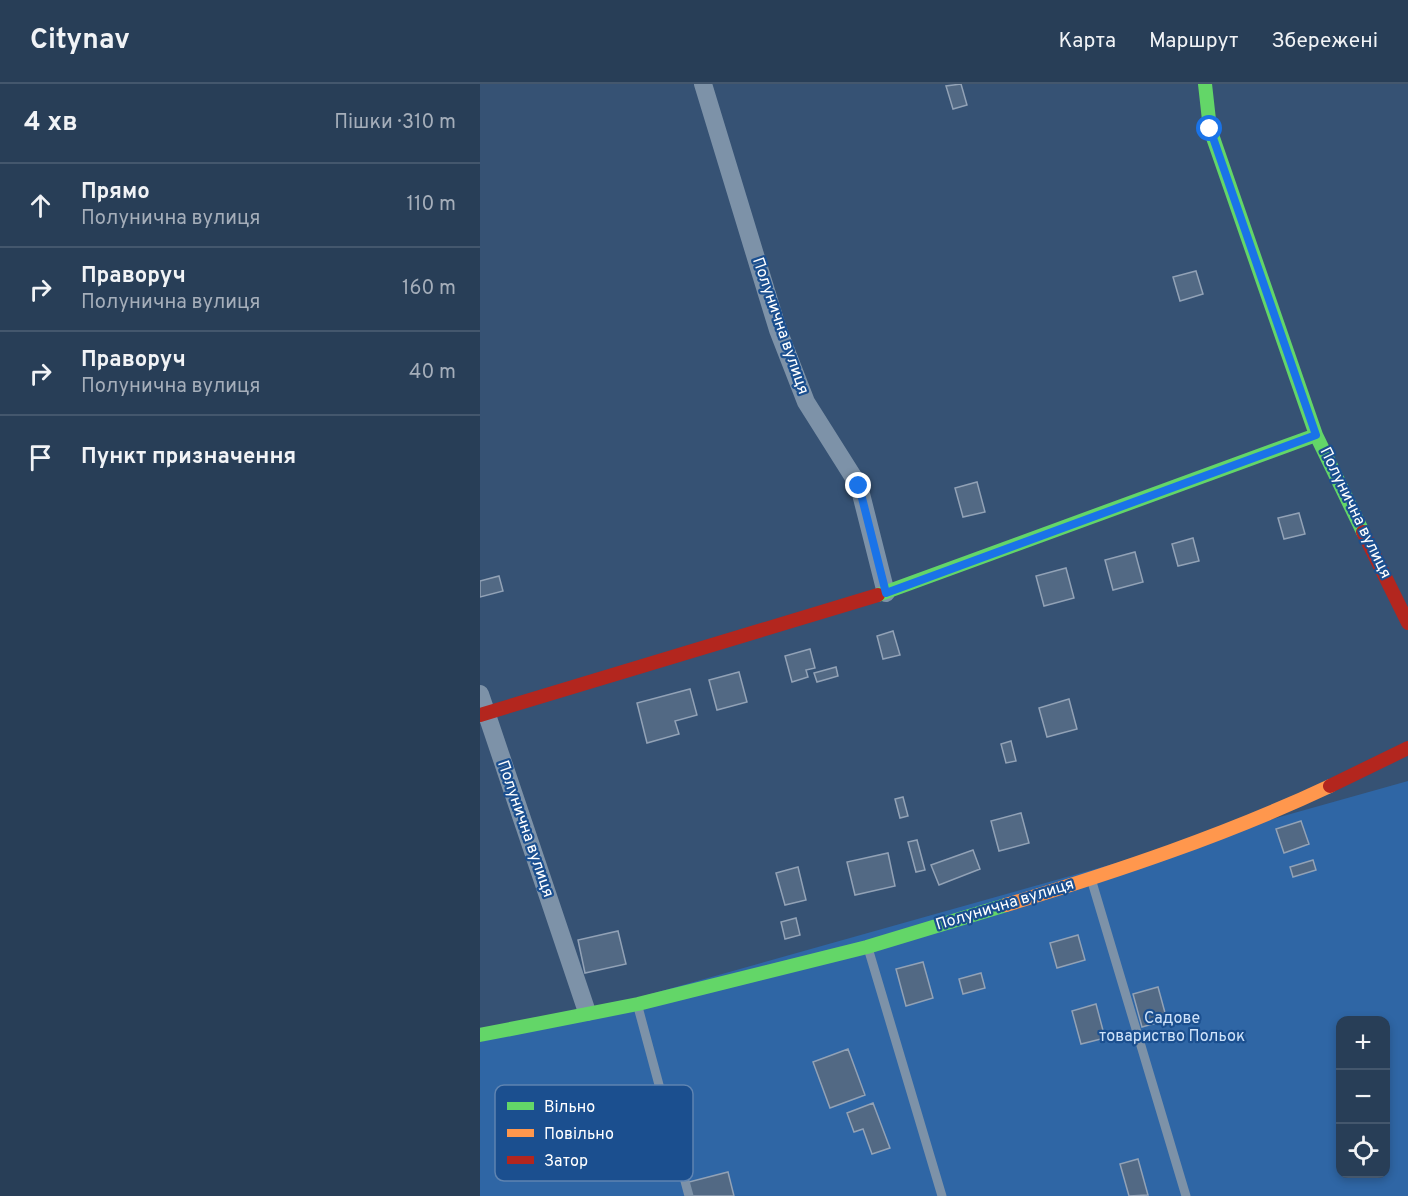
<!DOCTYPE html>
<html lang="uk">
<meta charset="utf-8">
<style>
:root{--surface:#283e57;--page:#344961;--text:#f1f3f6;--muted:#a5aeba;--line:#44576d}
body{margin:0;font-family:Overpass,sans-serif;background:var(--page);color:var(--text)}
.controls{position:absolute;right:18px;bottom:18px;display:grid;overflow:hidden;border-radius:12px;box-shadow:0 3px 9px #0003}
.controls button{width:54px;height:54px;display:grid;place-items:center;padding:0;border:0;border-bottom:2px solid var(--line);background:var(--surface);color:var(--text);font:30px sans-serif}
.stop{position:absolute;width:18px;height:18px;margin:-14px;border:4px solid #1a73e8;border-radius:50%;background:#fff}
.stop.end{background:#1a73e8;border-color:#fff;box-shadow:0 2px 6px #0008}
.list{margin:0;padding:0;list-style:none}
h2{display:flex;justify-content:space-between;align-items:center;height:78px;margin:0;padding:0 24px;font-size:26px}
h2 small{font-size:20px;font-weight:400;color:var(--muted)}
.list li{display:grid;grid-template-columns:39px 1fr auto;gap:18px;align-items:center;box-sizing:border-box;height:84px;padding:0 24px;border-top:2px solid var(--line)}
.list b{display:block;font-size:22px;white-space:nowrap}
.list p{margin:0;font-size:20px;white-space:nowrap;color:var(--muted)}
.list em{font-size:20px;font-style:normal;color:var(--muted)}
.icon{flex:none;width:33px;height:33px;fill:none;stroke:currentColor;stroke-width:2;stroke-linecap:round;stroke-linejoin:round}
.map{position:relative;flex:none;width:928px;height:1112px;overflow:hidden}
header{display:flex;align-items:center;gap:36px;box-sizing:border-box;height:84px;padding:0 30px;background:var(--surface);border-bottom:2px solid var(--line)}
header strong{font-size:28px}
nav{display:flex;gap:33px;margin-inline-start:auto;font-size:21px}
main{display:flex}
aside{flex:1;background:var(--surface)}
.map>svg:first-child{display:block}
.green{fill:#2f66a5;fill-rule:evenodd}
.building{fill:#526984;stroke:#92a2b6;stroke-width:1.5}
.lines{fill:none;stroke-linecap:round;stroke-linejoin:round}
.lane{stroke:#7d92a8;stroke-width:9}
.street{stroke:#7d92a8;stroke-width:18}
.fast{stroke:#63d668;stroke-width:14}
.slow{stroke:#ff974d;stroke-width:14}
.jam{stroke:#b3261e;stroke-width:14}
.route{stroke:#1a73e8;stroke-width:8}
.labels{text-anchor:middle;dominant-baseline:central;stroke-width:4.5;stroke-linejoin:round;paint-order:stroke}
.street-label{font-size:16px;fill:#fff;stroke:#1b4f8f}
.park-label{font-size:16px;fill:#cfe3fa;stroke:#1b4f8f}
.key{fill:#1b4f8f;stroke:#5f84b1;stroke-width:1.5}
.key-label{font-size:16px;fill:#fff}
</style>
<header>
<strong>Citynav</strong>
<nav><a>Карта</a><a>Маршрут</a><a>Збережені</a></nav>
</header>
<main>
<aside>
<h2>4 хв<small>Пішки · 310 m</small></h2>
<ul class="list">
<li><svg class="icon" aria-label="ahead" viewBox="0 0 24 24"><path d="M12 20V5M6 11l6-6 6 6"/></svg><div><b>Прямо</b><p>Полунична вулиця</p></div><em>110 m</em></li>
<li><svg class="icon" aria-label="right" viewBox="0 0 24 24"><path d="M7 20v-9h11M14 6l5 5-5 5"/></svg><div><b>Праворуч</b><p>Полунична вулиця</p></div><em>160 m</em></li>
<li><svg class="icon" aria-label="right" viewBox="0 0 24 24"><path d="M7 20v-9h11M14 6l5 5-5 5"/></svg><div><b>Праворуч</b><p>Полунична вулиця</p></div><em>40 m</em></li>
<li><svg class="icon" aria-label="arrive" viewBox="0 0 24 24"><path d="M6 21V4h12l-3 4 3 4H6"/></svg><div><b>Пункт призначення</b></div></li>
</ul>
</aside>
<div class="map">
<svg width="928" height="1112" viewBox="0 0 928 1112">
<rect width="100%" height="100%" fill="#365274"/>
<path class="green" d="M928,697v415h-928v-154zM860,936h46v154h-46z"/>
<path class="building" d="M481,0l6,21 -14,4 -7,-23z
M716,187l7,23 -23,7 -7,-24z
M497,398l8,30 -22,5 -8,-29z
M819,429l6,21 -21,5 -6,-21z
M713,454l6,23 -21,5 -6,-22z
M655,468l8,30 -30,8 -8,-30z
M586,484l8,30 -30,8 -8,-30z
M19,492l4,15 -23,6v-16z
M413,547l7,24 -17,4 -6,-23z
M330,565l5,19 -9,2 2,7 -16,5 -7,-26z
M356,583l2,9 -21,6 -3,-9z
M259,588l8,30 -30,8 -8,-30z
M210,605l7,26 -22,6 4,13 -32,9 -10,-40z
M589,615l8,30 -30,8 -8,-29z
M531,657l5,20 -10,2 -5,-19z
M423,713l5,19 -8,2 -5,-19z
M541,729l8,30 -30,8 -8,-30z
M821,737l8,23 -25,9 -8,-24z
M437,756l8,30 -9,2 -8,-30z
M493,766l7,19 -41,16 -8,-20z
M408,769l7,33 -40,9 -8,-33z
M833,776l3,10 -23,7 -3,-10z
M318,783l8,33 -21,5 -9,-32z
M316,834l4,17 -15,4 -4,-17z
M138,847l8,33 -41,9 -7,-33z
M598,851l7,25 -28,8 -7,-25z
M443,878l10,36 -27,8 -10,-37z
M501,889l4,15 -22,6 -4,-15z
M678,903l9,33 -25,7 -9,-33z
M616,920l9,34 -24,6 -9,-33z
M368,965l17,46 -35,13 -17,-46z
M393,1019l17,45 -18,6 -9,-25 -9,3 -7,-19z
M658,1075l10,36 -19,1 -9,-32z
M248,1088l6,24h-45l-4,-13z"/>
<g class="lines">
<path class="lane" d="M612,798l94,314
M388,864l74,248
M158,923l51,189"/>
<path class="street" d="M223,0l75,246 28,72 53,84 27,107
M0,610l107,318"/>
<path class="fast" d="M725,0l5,45 106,306 47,97
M398,511l438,-160
M0,951l158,-31 229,-57 139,-42"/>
<path class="slow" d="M526,821c109,-33 220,-70 324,-119"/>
<path class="jam" d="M883,448l45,91
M0,631l398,-120
M850,702l78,-38"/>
</g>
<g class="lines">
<path class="route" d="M379,402l27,107 430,-158 -106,-306"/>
</g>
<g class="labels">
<g class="street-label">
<text transform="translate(300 242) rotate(71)">Полунична вулиця</text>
<text transform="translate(875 429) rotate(64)">Полунична вулиця</text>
<text transform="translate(45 745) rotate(71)">Полунична вулиця</text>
<text transform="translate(525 821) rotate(-17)">Полунична вулиця</text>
</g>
<g class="park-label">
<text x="692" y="935">Садове<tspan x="692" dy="18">товариство Польок</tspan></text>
</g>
</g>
<rect x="15" y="1001" width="198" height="96" rx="9" class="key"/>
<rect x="27" y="1018" width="27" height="8" fill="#63d668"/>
<rect x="27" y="1045" width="27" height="8" fill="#ff974d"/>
<rect x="27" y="1072" width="27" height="8" fill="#b3261e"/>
<g class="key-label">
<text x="64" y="1028">Вільно</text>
<text x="64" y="1055">Повільно</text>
<text x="64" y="1082">Затор</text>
</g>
</svg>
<div class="controls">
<button>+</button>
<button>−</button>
<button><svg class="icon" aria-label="locate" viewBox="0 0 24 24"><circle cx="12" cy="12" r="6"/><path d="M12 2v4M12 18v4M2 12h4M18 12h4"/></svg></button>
</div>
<div class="stop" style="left:730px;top:45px"></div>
<div class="stop end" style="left:379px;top:402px"></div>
</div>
</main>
